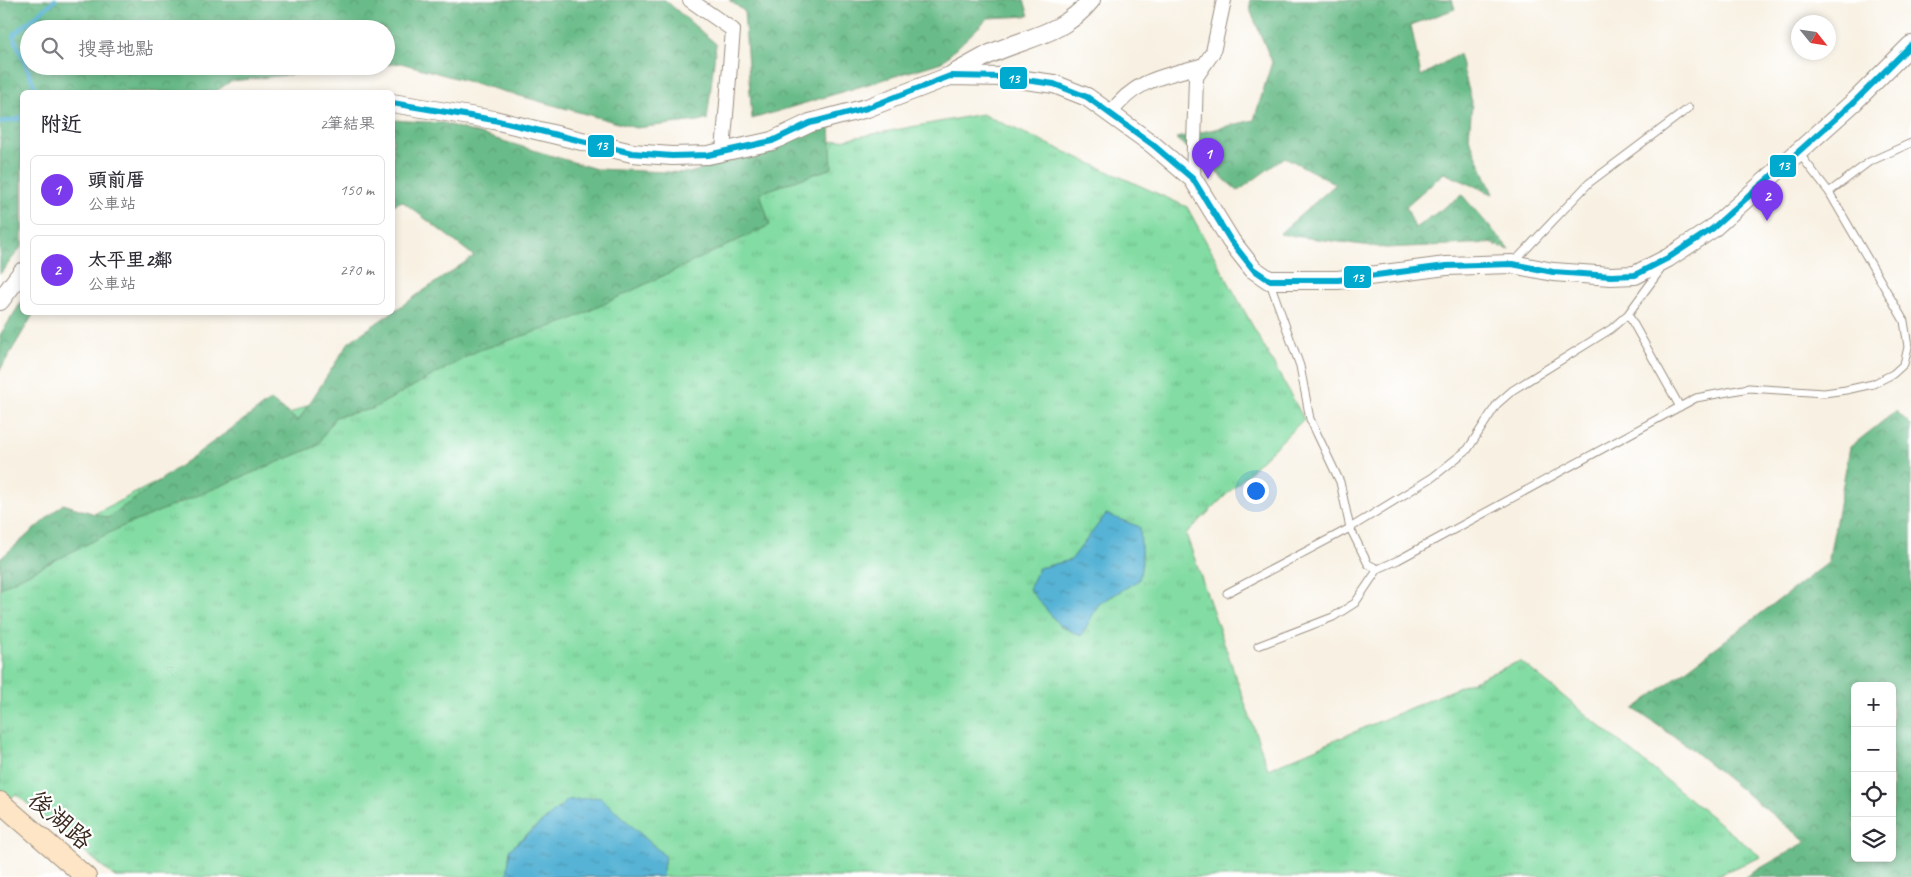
<!DOCTYPE html>
<html lang="zh-TW">
<meta charset="utf-8">
<style>
:root{--surface:#fff;--page:#f2f2f3;--text:#2b2b33;--muted:#7c7c81;--line:#e1e1e2;--accent:#7c3aed}
body{margin:0;font-family:Caveat,"LXGW WenKai TC",sans-serif;background:var(--page);color:var(--text)}
.controls{position:absolute;right:15px;bottom:15px;display:grid;overflow:hidden;border-radius:8px;box-shadow:0 2px 8px #0003}
.controls button{width:45px;height:45px;display:grid;place-items:center;padding:0;border:0;border-bottom:1px solid var(--line);background:var(--surface);color:var(--text);font:25px sans-serif}
.compass{position:absolute;left:1791px;top:15px;width:45px;height:45px;border-radius:50%;background:var(--surface);box-shadow:0 2px 8px #0003;rotate:120deg}
.you{position:absolute;left:1255px;top:490px;width:18px;height:18px;margin:-12px;border:4px solid #fff;border-radius:50%;background:#1a73e8;box-shadow:0 0 0 8px #1a73e833}
.badge{display:grid;place-items:center;width:32px;height:32px;border-radius:50%;background:var(--accent);color:#fff;font-size:16px;font-weight:700}
.pin{position:absolute;translate:-50% -41px;filter:drop-shadow(0 1px 2px #0008)}
.pin::after{content:'';position:absolute;top:26px;width:18px;height:15px;background:inherit;clip-path:polygon(0 0,100% 0,50% 100%)}
.list{margin:0;padding:0;list-style:none}
h2{display:flex;justify-content:space-between;align-items:center;height:65px;margin:0;padding:0 20px;font-size:21px}
h2 small{font-size:16px;font-weight:400;color:var(--muted)}
.list li{display:grid;grid-template-columns:32px 1fr auto;gap:15px;align-items:center;box-sizing:border-box;height:70px;margin:0 10px 10px;padding:0 10px;border:1px solid var(--line);border-radius:8px}
.list b{display:block;font-size:19px;white-space:nowrap}
.list p{margin:0;font-size:16px;white-space:nowrap;color:var(--muted)}
.list em{font-size:16px;font-style:normal;color:var(--muted)}
.icon{flex:none;width:28px;height:28px;fill:none;stroke:currentColor;stroke-width:2;stroke-linecap:round;stroke-linejoin:round}
.map{position:relative;flex:none;width:1911px;height:877px;overflow:hidden}
.search{position:absolute;background:var(--surface);box-shadow:0 2px 8px #0003;left:20px;top:20px;width:375px;height:55px;display:flex;align-items:center;gap:12px;box-sizing:border-box;padding:0 18px;border-radius:28px;color:var(--muted);font-size:19px}
.panel{position:absolute;background:var(--surface);box-shadow:0 2px 8px #0003;left:20px;top:90px;width:375px;height:225px;border-radius:8px}
.map>svg:first-child{display:block}
.grass{fill:url(#grass-tufts);stroke:#5e8360}
.forest{fill:url(#forest-crowns);stroke:#527354;fill-rule:evenodd}
.water{fill:url(#water-ripples);stroke:#496e7a}
.lines{fill:none;stroke-linecap:round;stroke-linejoin:round}
.stream{stroke:#57b3d5;stroke-width:4.5}
.service-casing{stroke:#9a8e80;stroke-width:9}
.minor-casing{stroke:#9a8e80;stroke-width:16}
.tertiary-casing{stroke:#9a8e80;stroke-width:20}
.secondary-casing{stroke:#9a8e80;stroke-width:22}
.service{stroke:#fff;stroke-width:7}
.minor{stroke:#fff;stroke-width:14}
.tertiary{stroke:#fff;stroke-width:18}
.secondary{stroke:#fde5c5;stroke-width:20}
.bus-1-casing{stroke:#fff;stroke-width:10}
.bus-1{stroke:#00a9ce;stroke-width:6}
.labels{text-anchor:middle;dominant-baseline:central;stroke-width:4.5;stroke-linejoin:round;paint-order:stroke}
.street-label{font-size:25px;fill:#3b2a1e;stroke:#fff}
.line-badge{stroke:#fff;stroke-width:2}
.badge-label{font-size:14px;text-anchor:middle;font-weight:bold;fill:#fff}
</style>
<div class="map">
<svg width="1911" height="877" viewBox="0 0 1911 877">
<defs>
<pattern id="grass-tufts" width="24" height="20" patternUnits="userSpaceOnUse" patternTransform="scale(1.25)"><rect width="24" height="20" fill="#82dca3"/><path d="M3 7l-1-3M5 7V3M7 7l1-3M15 17l-1-3M17 17v-4M19 17l1-3" fill="none" stroke="#71bd8c"/></pattern>
<pattern id="forest-crowns" width="20" height="18" patternUnits="userSpaceOnUse" patternTransform="scale(1.25)"><rect width="20" height="18" fill="#69bc89"/><path d="M2 6a3 3 0 1 1 6 0M12 15a3 3 0 1 1 6 0" fill="none" stroke="#58996f"/></pattern>
<pattern id="water-ripples" width="26" height="14" patternUnits="userSpaceOnUse" patternTransform="scale(1.25)"><rect width="26" height="14" fill="#57b3d5"/><path d="M2 4q2-2 4 0t4 0M15 11q2-2 4 0t4 0" fill="none" stroke="#4992ac"/></pattern>
</defs>
<rect width="100%" height="100%" fill="#fff"/>
<filter id="ink" filterUnits="userSpaceOnUse"><feTurbulence type="fractalNoise" baseFrequency=".02" numOctaves="2"/><feDisplacementMap in="SourceGraphic" scale="10" xChannelSelector="R" yChannelSelector="G"/><feConvolveMatrix kernelMatrix="1 2 1 2 8 2 1 2 1" color-interpolation-filters="sRGB"/></filter>
<filter id="wash" filterUnits="userSpaceOnUse"><feTurbulence type="fractalNoise" baseFrequency=".0096" numOctaves="4" result="noise"/><feDisplacementMap in="SourceGraphic" scale="20" xChannelSelector="R" yChannelSelector="G"/><feGaussianBlur stdDeviation="1.12" result="paint"/><feColorMatrix in="noise" values="0 0 0 0 0 0 0 0 0 0 0 0 0 0 0 0 0 1.4 0 .05"/><feComposite in="paint" operator="in"/></filter>
<g filter="url(#wash)">
<rect width="100%" height="100%" fill="#f8f1e3"/>
<path class="grass" d="M982,114l205,93 117,212 -118,115 82,235 252,-108 241,196 -49,20h-1597l-99,-83 -16,12v-244l819,-418z"/>
<path class="forest" d="M0,0h665l51,44 -9,76 -71,8 -235,-65 -15,2v-36h-357v37h341l-139,15 -16,11h-193v154l-22,28z
M729,0h295l5,16 -41,2 -46,44 -190,57 -8,-108z
M1250,0h202l3,9 -44,16 10,51 38,-22 13,48 -3,36 24,56 -49,-21 -38,33 9,22 47,-33 48,55 -20,-7 -104,5 -107,-14 57,-50 -51,-27 -47,34 -62,-53 78,-18 18,-58 -21,-50z
M393,120l50,3 153,46 93,4 67,-20 74,-29 2,44 -72,25 10,32 -202,96 -91,30 -105,58 -37,8 -18,29 -198,82 -119,60v-29l63,-55 45,14 163,-118 27,21 51,-79 125,-86 -72,-55 -9,4z
M22,301v11l12,1 -34,57v-35z
M1896,411l15,14v452h-166l61,-35 -121,-98 -51,-35 194,-146 22,-116zM1855,686h37v172h-37z"/>
<path class="water" d="M1106,514l34,13 2,36 -3,17 -40,24 -18,32 -22,-11 -30,-36 10,-21 32,-8z
M600,797l65,59 -3,21h-155l3,-28 58,-49z"/>
<g class="lines">
<path class="stream" d="M37,92l-24,-57 42,-35
M0,122l20,-3 2,-3"/>
</g>
</g>
<g filter="url(#ink)">
<g class="lines">
<g class="service-casing">
<path id="service" d="M1829,192l40,-30 42,-19
M1513,263l76,-80 100,-75
M1269,280l31,86 10,53 30,63 10,46 18,36 10,5 20,-9 298,-162 53,-10 75,5 22,-3 27,-6 20,-10 11,-10 4,-17 -4,-26 -75,-129 -31,-40
M1628,314l52,93
M1227,593l123,-65 83,-51 35,-28 29,-45 16,-14 98,-61 17,-15 36,-49
M1258,646l75,-29 22,-14 23,-34"/>
</g>
<g class="minor-casing">
<path id="minor" d="M690,0l43,30 -10,121
M1111,113c25,-35 55,-37 93,-48
M1193,179l3,-102 17,-25 11,-52"/>
</g>
<g class="tertiary-casing">
<path id="tertiary" d="M953,74c12,-6 25,-14 37,-20 38,-17 74,-20 101,-54
M392,103l102,17 138,33 40,3 36,-1 64,-14 38,-18 57,-15 83,-32 53,1 51,7 33,13 65,47 41,35 38,62 22,28 16,11h69l108,-14 66,-2 41,8 58,4 24,-1 33,-17 44,-29 142,-127 57,-57
M0,301l22,-29"/>
</g>
<g class="secondary-casing">
<path id="secondary" d="M0,802l86,75"/>
</g>
<use href="#service" class="service"/>
<use href="#minor" class="minor"/>
<use href="#tertiary" class="tertiary"/>
<use href="#secondary" class="secondary"/>
<g class="bus-1-casing">
<path id="bus-1" d="M392,103l102,17 138,33 40,3 36,-1 64,-14 38,-18 57,-15 83,-32 53,1 51,7 33,13 65,47 41,35 38,62 22,28 16,11h69l108,-14 66,-2 41,8 58,4 24,-1 33,-17 44,-29 142,-127 57,-57"/>
</g>
<use href="#bus-1" class="bus-1"/>
</g>
</g>
<g class="labels">
<g class="street-label">
<text transform="translate(60 820) rotate(41)">後湖路</text>
</g>
</g>
<g class="line-badge">
<rect x="999" y="66" width="29" height="24" rx="5" fill="#00a9ce"/>
<rect x="587" y="134" width="28" height="24" rx="5" fill="#00a9ce"/>
<rect x="1769" y="154" width="28" height="24" rx="5" fill="#00a9ce"/>
<rect x="1343" y="265" width="29" height="24" rx="5" fill="#00a9ce"/>
</g>
<g class="badge-label">
<text x="1013" y="83">13</text>
<text x="601" y="150">13</text>
<text x="1783" y="170">13</text>
<text x="1357" y="282">13</text>
</g>
</svg>
<div class="controls">
<button>+</button>
<button>−</button>
<button><svg class="icon" aria-label="locate" viewBox="0 0 24 24"><circle cx="12" cy="12" r="6"/><path d="M12 2v4M12 18v4M2 12h4M18 12h4"/></svg></button>
<button><svg class="icon" aria-label="layers" viewBox="0 0 24 24"><path d="M12 4l9 5-9 5-9-5zM3 14l9 5 9-5"/></svg></button>
</div>
<svg class="compass" viewBox="-18 -18 36 36"><path d="M0-13l5 13h-10z" fill="#e53935"/><path d="M0 13l5-13h-10z" fill="#7c7c81"/></svg>
<div class="you"></div>
<div class="pin badge" style="left:1208px;top:179px">1</div>
<div class="pin badge" style="left:1767px;top:221px">2</div>
<div class="search"><svg class="icon" aria-label="search" viewBox="0 0 24 24"><circle cx="10" cy="10" r="6"/><path d="M15 15l6 6"/></svg>搜尋地點</div>
<section class="panel">
<h2>附近<small>2筆結果</small></h2>
<ul class="list">
<li><span class="badge">1</span><div><b>頭前厝</b><p>公車站</p></div><em>150 m</em></li>
<li><span class="badge">2</span><div><b>太平里2鄰</b><p>公車站</p></div><em>270 m</em></li>
</ul>
</section>
</div>
